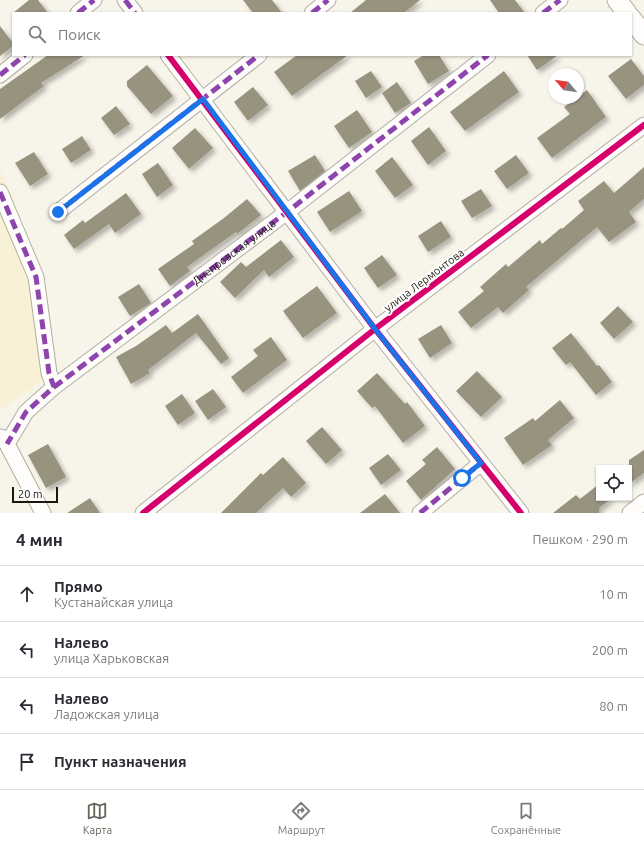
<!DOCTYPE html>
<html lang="ru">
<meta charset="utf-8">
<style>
:root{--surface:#fff;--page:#f7f7f7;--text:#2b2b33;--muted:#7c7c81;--line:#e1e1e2;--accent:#68645a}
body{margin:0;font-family:Ubuntu,sans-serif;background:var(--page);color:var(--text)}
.controls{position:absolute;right:12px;bottom:12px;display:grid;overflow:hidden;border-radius:0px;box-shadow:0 1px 3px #0004}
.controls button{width:36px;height:36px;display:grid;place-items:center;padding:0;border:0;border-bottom:1px solid var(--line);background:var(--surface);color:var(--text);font:20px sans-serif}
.compass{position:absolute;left:548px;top:68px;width:36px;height:36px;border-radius:50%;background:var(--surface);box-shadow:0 1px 3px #0004;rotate:299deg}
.scale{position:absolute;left:12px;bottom:10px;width:46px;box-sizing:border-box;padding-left:4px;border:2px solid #1b170c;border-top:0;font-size:11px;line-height:14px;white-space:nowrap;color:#1b170c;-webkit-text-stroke:3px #fff;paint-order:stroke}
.stop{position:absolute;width:12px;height:12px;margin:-9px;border:3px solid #1a73e8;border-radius:50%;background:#fff}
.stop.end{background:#1a73e8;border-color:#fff;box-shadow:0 1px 4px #0008}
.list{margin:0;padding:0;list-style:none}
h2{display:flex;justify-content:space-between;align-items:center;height:52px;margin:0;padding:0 16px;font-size:17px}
h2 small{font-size:13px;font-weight:400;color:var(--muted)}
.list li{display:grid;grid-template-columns:26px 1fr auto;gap:12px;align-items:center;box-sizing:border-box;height:56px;padding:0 16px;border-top:1px solid var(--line)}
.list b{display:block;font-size:15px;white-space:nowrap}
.list p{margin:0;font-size:13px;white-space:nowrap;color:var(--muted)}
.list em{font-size:13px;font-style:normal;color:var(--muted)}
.icon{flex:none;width:22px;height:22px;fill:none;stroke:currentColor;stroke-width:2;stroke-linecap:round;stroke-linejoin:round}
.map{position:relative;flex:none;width:644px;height:513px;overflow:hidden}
.search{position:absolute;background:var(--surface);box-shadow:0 1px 3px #0004;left:12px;right:12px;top:12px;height:44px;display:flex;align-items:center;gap:10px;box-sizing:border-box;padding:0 14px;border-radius:0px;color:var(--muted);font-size:15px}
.sheet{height:276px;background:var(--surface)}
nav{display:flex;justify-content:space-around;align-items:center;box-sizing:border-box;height:56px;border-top:1px solid var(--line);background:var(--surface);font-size:11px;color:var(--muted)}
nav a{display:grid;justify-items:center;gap:2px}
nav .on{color:var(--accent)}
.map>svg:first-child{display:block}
.built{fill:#f8f1d6}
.building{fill:#98937f;filter:url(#shadow)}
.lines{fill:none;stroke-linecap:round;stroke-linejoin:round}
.minor-casing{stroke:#b1aea3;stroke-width:17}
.tertiary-casing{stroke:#b1aea3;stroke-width:21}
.minor{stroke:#fefdfc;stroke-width:15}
.tertiary{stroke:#fefdfc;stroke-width:19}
.quiet{stroke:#8e44ad;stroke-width:5;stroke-dasharray:10 5;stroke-linecap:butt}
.cycleway-casing{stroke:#fff;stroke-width:8}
.cycleway{stroke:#d6006c;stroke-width:6}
.route{stroke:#1a73e8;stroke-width:5}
.labels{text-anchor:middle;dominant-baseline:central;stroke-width:4;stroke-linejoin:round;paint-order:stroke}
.street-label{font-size:11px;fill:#1b170c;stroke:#fff}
</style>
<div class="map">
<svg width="644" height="513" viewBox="0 0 644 513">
<defs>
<filter id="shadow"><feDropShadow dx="3.5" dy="3.5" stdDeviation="2" flood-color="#0004"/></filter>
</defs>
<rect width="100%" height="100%" fill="#f7f4ea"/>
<path class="built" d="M0,170l11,24 28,85 9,49 -5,52 -43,30z"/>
<path class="building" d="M29,0h9l10,13h-35z
M243,0h29l10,13h-29z
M366,0h54l-16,13h-54z
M490,0h25l10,13h-26z
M0,26l13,17v3l-13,10z
M48,55h37l-44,28 3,3 -44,33v-30z
M297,55h51l-56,41 -18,-24z
M424,55h15l10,16 -21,13 -14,-23z
M527,55h31l-21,15z
M631,59l13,17v9l-18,14 -18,-23z
M147,65l26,31 -22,18 -24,-28v-5z
M371,71l11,16 -16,11 -11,-17z
M504,71l15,21 -54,39 -15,-19z
M397,82l14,21 -16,10 -13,-20z
M253,87l15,18 -20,16 -14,-19z
M587,90l19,27 -54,41 -15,-20 33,-24 -6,-7z
M116,106l14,18 -16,11 -13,-17z
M357,110l15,22 -23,16 -15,-22z
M429,127l17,24 -18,14 -17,-24z
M195,128l18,20 -24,21 -17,-21z
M82,136l9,14 -20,13 -9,-14z
M34,152l14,22 -18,12 -15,-23z
M315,155l10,16 -25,20 -12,-20z
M516,155l13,18 -22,16 -13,-18z
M392,157l21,28 -18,13 -20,-27z
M158,163l15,22 -16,12 -15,-23z
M644,167v32l-15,13 7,10 -27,20 -12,-15 -71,60 3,3 -26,23 -5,-6 -27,21 -13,-16 26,-21 -4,-4 26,-23 2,3 32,-27 2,4 19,-16 1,1 22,-19 -6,-9 26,-20 10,12z
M481,189l11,17 -20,12 -11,-17z
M349,191l13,20 -32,21 -13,-20z
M126,193l15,21 -26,19 -6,-9 -35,25 -10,-14 19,-15 2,3z
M247,199l14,16 -24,19 -1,-2 -49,35 3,4 -20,15 -12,-17 36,-25 -2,-3 32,-23z
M441,221l10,16 -23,15 -10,-16z
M281,240l13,17 -25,20 -5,-7 -29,28 -15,-16 21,-20 5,5z
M382,255l15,20 -19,13 -14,-20z
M139,284l12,19 -21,13 -12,-19z
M317,286l20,27 -34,25 -20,-27z
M618,306l15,16 -19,17 -14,-16z
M198,314l31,44 -8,6 -25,-31 -48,37 2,3 -19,11 -15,-27 20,-11 30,-21 6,8z
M441,325l11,18 -22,15 -12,-19z
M571,333l26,33 2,-1 13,17 -16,13 -26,-33 -4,3 -14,-17z
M271,337l16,23 -44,33 -12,-16 27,-21 -5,-6z
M477,371l25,26 -21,20 -25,-26z
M377,373l28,31 2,-2 18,24 -22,17 -28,-37 -3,2 -15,-17z
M213,389l13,18 -18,13 -13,-19z
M182,394l13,19 -17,12 -13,-19z
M560,400l14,18 -26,22 4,5 -29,20 -19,-27 29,-20 2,3z
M322,427l20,23 -16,14 -20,-23z
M48,444l18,33 -20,11 -18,-33z
M437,447l18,22 -34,31 -15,-19 20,-17 -4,-4z
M644,450v23l-15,11v-24z
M388,454l13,16 -20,15 -12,-17z
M283,457l23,26 -15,14 -8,-9 -27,25h-35l40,-40 2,2z
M599,484v14h13l-13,10v5h-46l23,-18 4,4z
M385,494l15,19h-40z
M90,498l10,15h-33z"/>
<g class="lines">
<g class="minor-casing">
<g id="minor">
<path d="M125,0l10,13"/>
<path d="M78,13l16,-13"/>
<path d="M312,13l16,-13"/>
<path d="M543,13l17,-13"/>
<path d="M168,55l207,274 146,184"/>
<path d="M0,75l25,-20"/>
<path d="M0,192l36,85 13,96 5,14 -28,25 -19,32"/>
<path d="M58,212l201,-157"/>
<path id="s1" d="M54,387l233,-175 201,-157"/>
<path d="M1,437l6,7 36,69"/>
<path d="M143,513l232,-184 269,-204"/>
<path d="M420,513l61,-50"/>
<path d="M630,513l14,-11"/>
</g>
</g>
<g class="tertiary-casing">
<path id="tertiary" d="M617,0l10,13
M631,18l13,17"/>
</g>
<use href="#minor" class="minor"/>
<use href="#tertiary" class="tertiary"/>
<path class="quiet" d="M125,0l10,13
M78,13l16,-13
M312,13l16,-13
M543,13l17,-13
M0,75l25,-20
M0,192l36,85 13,96 5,14 -28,25 -19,32
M58,212l201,-157
M54,387l233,-175 201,-157
M420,513l61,-50"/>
<g class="cycleway-casing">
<path id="cycleway" d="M168,55l207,274 146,184
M143,513l232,-184 269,-204"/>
</g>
<use href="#cycleway" class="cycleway"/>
</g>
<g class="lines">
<path class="route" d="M58,212l145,-113 172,230 106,134 -19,15"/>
</g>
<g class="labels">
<g class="street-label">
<text stroke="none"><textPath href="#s1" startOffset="225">Днепровская улица</textPath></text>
<text transform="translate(424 280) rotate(-37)">улица Лермонтова</text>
</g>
</g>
</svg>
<div class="controls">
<button><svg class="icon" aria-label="locate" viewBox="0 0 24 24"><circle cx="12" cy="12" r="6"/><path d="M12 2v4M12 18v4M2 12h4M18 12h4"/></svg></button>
</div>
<svg class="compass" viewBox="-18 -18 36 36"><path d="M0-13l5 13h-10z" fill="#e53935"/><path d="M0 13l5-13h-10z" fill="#7c7c81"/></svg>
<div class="scale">20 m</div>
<div class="stop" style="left:462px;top:478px"></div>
<div class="stop end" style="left:58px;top:212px"></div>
<div class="search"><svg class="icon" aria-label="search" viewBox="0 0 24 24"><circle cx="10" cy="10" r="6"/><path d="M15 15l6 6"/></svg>Поиск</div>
</div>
<section class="sheet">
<h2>4 мин<small>Пешком · 290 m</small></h2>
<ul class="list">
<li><svg class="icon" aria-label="ahead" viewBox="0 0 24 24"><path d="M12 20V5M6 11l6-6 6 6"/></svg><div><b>Прямо</b><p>Кустанайская улица</p></div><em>10 m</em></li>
<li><svg class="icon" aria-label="left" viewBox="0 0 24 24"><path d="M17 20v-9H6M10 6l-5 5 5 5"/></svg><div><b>Налево</b><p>улица Харьковская</p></div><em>200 m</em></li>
<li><svg class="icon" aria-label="left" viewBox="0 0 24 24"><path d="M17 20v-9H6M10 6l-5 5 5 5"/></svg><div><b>Налево</b><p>Ладожская улица</p></div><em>80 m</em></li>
<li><svg class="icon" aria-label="arrive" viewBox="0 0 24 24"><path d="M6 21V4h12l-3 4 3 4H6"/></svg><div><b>Пункт назначения</b></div></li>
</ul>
</section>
<nav>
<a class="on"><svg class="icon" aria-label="map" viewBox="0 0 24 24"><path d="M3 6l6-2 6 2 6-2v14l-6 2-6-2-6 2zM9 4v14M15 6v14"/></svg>Карта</a>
<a><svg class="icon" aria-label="directions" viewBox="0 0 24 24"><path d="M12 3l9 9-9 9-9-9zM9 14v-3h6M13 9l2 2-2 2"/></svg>Маршрут</a>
<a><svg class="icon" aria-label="saved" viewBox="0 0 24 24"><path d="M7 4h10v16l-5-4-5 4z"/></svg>Сохранённые</a>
</nav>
